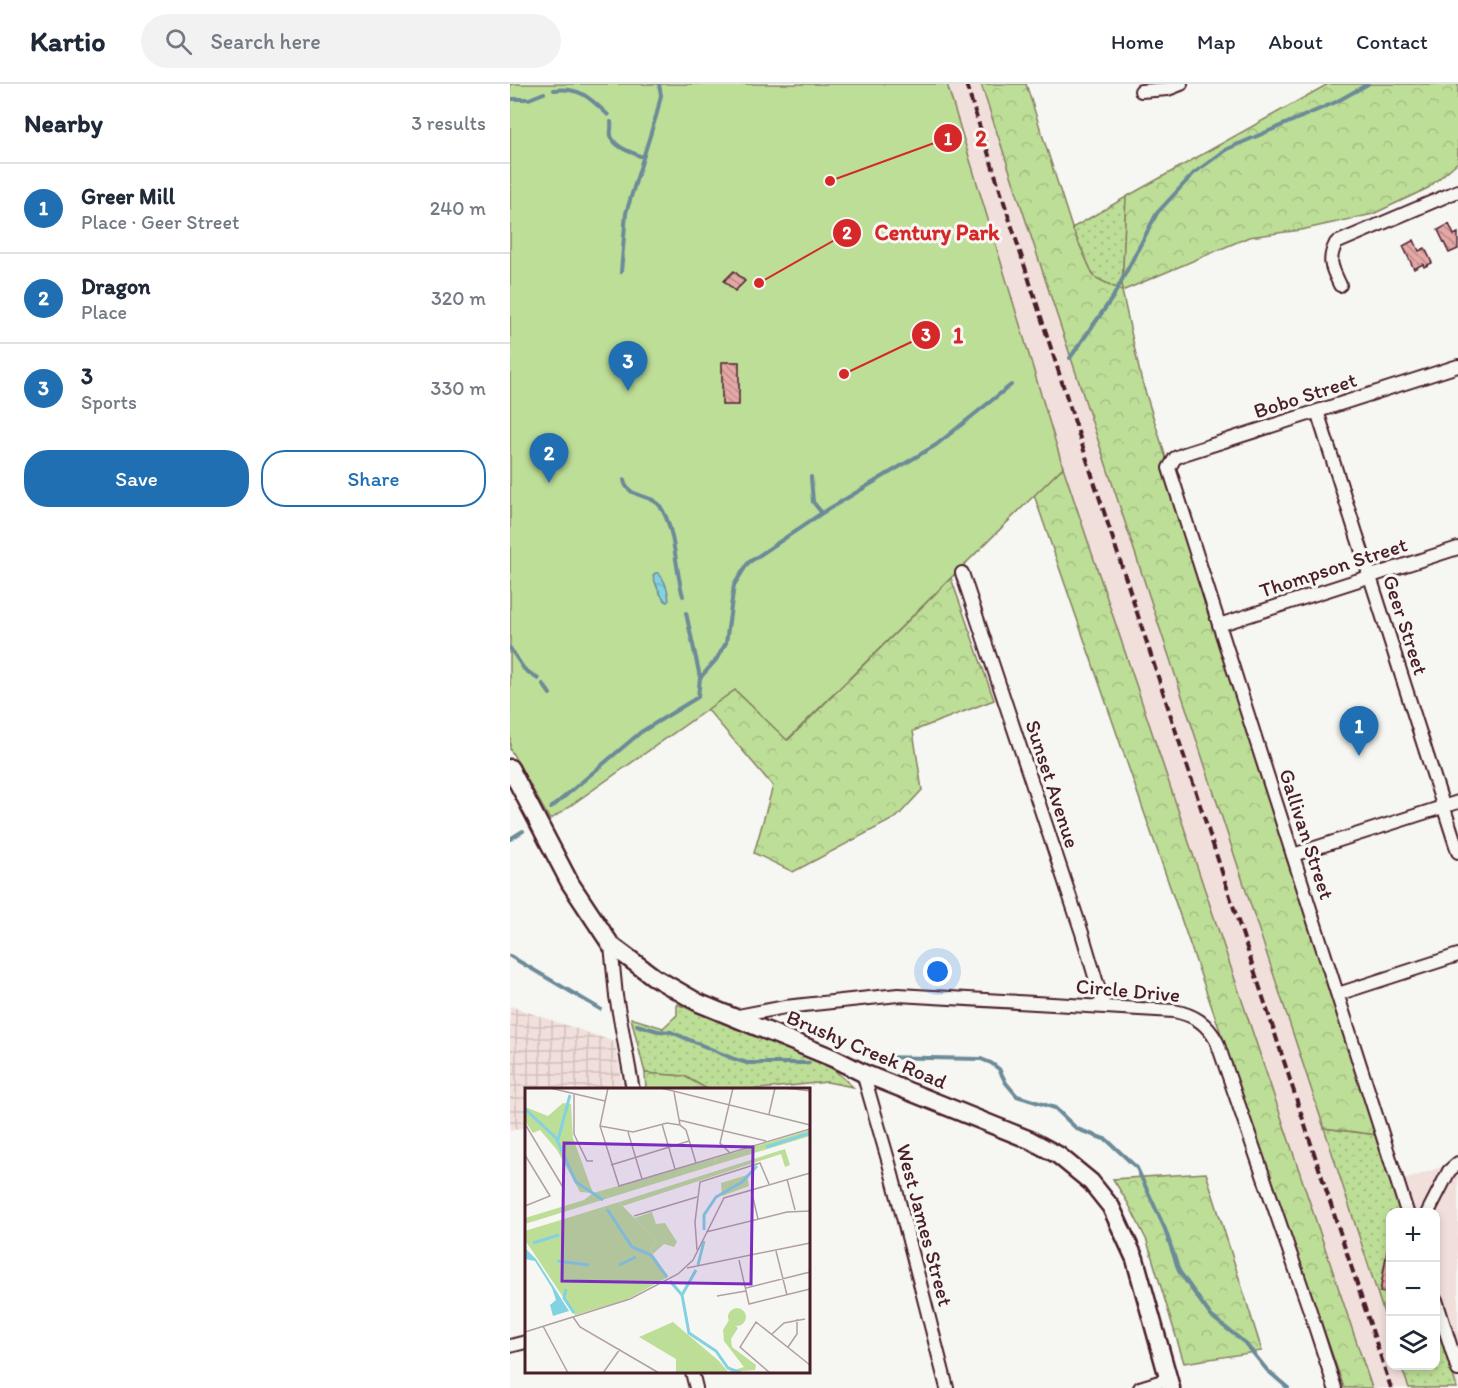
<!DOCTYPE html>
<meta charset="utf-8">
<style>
:root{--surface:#fff;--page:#f2f2f3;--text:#1f2937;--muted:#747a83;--line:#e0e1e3;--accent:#1f6fb2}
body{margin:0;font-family:Itim,sans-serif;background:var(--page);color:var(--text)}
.controls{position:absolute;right:18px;bottom:18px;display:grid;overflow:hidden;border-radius:12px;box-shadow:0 3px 9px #0003}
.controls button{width:54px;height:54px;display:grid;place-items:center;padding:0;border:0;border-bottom:2px solid var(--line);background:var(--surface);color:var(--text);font:30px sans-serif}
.you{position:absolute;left:428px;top:888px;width:21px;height:21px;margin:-15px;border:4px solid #fff;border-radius:50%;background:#1a73e8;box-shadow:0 0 0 9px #1a73e833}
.badge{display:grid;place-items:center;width:39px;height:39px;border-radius:50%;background:var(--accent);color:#fff;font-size:20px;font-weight:700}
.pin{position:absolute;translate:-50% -50px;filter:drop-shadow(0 2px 3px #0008)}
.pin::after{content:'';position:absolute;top:32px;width:21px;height:18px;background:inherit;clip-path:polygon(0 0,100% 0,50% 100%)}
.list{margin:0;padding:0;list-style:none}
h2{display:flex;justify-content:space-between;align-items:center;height:78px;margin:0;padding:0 24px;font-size:26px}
h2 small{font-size:20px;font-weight:400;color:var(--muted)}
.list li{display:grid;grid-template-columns:39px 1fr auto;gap:18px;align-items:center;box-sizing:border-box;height:90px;padding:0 24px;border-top:2px solid var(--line)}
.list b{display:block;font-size:22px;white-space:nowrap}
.list p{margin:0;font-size:20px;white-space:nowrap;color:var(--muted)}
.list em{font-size:20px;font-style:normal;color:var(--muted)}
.actions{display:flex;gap:12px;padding:18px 24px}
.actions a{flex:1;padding:14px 0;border:2px solid var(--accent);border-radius:24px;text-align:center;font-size:21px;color:var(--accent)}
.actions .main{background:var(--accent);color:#fff}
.icon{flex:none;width:33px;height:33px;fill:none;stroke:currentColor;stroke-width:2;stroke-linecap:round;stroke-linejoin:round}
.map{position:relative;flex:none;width:948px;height:1304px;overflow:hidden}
header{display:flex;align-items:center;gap:36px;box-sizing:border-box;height:84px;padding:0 30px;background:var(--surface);border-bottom:2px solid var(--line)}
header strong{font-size:28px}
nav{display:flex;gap:33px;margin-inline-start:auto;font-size:21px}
.search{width:420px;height:54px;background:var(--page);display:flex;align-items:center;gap:15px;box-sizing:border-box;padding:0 21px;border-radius:33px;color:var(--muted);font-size:22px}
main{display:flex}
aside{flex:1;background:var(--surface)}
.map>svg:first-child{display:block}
.built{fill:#f1dfdb}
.industrial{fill:url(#industrial-grid)}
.grass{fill:url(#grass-dots);stroke:#847e61;stroke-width:1.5}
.forest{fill:url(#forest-crowns);stroke:#847e61;stroke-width:1.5}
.park{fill:#bdde97;stroke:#847e61;stroke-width:1.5}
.water{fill:url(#water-waves);stroke:#6c8a98;stroke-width:1.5}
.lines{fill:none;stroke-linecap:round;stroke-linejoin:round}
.stream{stroke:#6c8a98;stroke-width:4}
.building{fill:url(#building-back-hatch);stroke:#4a1f2b;stroke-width:1.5}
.street-casing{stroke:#4a1f2b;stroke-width:16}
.secondary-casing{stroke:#4a1f2b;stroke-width:21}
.street{stroke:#f6f6f2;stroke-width:12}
.secondary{stroke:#f6f6f2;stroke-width:16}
.rail{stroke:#4a1f2b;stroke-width:4;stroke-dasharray:9 4.5;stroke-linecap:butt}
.labels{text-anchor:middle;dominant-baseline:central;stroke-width:6;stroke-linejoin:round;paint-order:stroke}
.street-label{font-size:21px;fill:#4a1f2b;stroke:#f6f6f2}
.inset-river{fill:none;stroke:#83d2e1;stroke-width:3}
.inset-road{fill:none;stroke:#b1a0a2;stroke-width:1.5}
.view{fill:#7b2cbf;fill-opacity:0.15;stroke:#7b2cbf;stroke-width:3}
.inset-edge{fill:none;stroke:#4a1f2b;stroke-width:3}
.leader{fill:none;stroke:#d62828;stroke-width:2}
.callout-dot{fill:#d62828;stroke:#f6f6f2;stroke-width:2}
.mark-label{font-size:18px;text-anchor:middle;font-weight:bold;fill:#fff}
.callout-label{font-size:22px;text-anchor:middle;font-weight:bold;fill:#d62828;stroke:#f6f6f2;stroke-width:6;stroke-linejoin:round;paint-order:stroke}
</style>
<header>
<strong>Kartio</strong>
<div class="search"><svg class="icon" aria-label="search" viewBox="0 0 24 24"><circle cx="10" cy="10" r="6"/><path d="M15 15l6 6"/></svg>Search here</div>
<nav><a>Home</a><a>Map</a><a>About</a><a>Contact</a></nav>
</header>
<main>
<aside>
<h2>Nearby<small>3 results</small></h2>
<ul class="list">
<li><span class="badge">1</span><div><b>Greer Mill</b><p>Place · Geer Street</p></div><em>240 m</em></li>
<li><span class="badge">2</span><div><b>Dragon</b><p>Place</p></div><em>320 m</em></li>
<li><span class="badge">3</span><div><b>3</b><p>Sports</p></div><em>330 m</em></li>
</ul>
<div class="actions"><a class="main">Save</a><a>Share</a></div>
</aside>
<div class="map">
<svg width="948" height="1304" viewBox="0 0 948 1304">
<defs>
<pattern id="industrial-grid" width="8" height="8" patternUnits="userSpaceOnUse" patternTransform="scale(1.5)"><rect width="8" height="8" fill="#f1dfdb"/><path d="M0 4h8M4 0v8" fill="none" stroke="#d0bfbc"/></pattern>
<pattern id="grass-dots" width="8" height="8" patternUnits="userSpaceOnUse" patternTransform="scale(1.5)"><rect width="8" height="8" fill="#bdde97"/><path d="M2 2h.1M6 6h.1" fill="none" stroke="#a4be82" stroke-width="1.8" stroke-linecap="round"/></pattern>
<pattern id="forest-crowns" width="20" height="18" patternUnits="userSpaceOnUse" patternTransform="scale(1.5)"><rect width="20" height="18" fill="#bdde97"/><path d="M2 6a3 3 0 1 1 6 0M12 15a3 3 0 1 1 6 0" fill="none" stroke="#a4be82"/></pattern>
<pattern id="water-waves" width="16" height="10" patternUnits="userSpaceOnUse" patternTransform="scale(1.5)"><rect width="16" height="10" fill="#83d2e1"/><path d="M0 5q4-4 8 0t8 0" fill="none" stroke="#73b4c1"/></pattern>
<pattern id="building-back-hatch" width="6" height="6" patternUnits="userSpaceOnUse" patternTransform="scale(1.5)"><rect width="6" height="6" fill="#e4a9a6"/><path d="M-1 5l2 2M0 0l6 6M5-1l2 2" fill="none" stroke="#bb8987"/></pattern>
</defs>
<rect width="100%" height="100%" fill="#f6f6f2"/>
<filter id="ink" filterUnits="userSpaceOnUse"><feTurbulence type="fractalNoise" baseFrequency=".0167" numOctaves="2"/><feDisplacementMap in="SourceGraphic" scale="12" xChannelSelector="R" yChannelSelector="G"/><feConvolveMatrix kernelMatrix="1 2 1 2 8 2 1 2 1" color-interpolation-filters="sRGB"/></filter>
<g filter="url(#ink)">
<path class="built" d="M437,0h34l409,1248v34h11l8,22h-37l-309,-921z
M937,1081h11v223l-22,-68v-108h-34l-9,-28z"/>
<path class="industrial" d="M0,922l105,36 8,47 -97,1v37l-16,4z"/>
<path class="grass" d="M616,113l-4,94 -28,-14 -22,-49z
M167,920l154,63 22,20 -26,-5 -67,7h-53l-23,-13 -39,-3 -14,-55 32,10 14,-13z
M814,1044l54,7 24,77h-12v120z
M926,1236l21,68h-48l-8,-22h35z"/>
<path class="forest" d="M471,0h45l46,144 22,49 28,14 4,-94 202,-113h130v78l-30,26 -55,26 -72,16 -52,7 -127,54 19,87 237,757 -54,-7z
M553,383l309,921h-28l-310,-893z
M441,494l43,122 -81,31 9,59 -25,27 -104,55 -39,-19 19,-67 -66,-77 28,-19 53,50z
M135,989l39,3 23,13h-61z
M696,1089l56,178 -78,12 -37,-122 -19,-38 -15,-24z"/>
<path class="park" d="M0,0h437l116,383 -276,273 -52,-50 -185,130 -40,-71z"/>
<path class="water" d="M145,489h3c7,6 10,18 11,27l-2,2c-7,-5 -11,-17 -14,-26z"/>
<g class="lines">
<path class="stream" d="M44,6c26,-3 36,8 54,25
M0,15h19l15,-6
M101,38c1,5 -1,10 0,14 4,12 22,17 32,21
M111,188l5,-59 31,-100 4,-18 -2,-11
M560,274l43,-61 44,-84 37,-40 33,-24 109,-47 32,-18
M301,393l2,25 9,11
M114,396c3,19 27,13 36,26 16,23 15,64 23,90
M176,529l14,64
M0,564l14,21 14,10
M33,600l7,10
M41,724l90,-76 57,-35 2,-19 16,-18 10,-17 8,-58 14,-22 74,-50 114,-68 75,-60
M0,755l13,-8
M0,872l90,53
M127,941l21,6 13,1 63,27 13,4h62
M368,973l103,2 10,4 8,6 7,14 11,13 38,12 22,21 30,11 30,28 28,61 14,42 32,45 34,27 22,27 21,18"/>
</g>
<path class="building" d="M939,140l5,11 4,-2v16l-9,4 -11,-23z
M904,156l5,11 6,-3 7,15 -8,4 -1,-3 -9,5 -11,-23z
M224,187l11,10 -10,10 -11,-10z
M212,278h17v43h-17z
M878,1161l2,1v47l-10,-1z"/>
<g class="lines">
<g class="street-casing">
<path id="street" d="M631,7l27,-2 13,-5
M830,201c-8,-17 -13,-24 -4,-42l122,-52
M807,327l141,441
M452,489l120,360 22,74
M709,541l239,-77
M783,771l165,-53
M101,861l5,51 17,94
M828,910l120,-39
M223,933l52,-10 113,-12 276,16c20,4 33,12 43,31l92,266 26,80
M353,989l26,90 58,225
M897,1128l-238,-744 6,-10 9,-4 274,-88
M918,1128l21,-41 9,-8
M926,1216l22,70
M0,1262l16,-4
M182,1288l4,16
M630,1304l29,-9"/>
</g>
<g class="secondary-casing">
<path id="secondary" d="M0,684l60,115 41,62 43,32 45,26 134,55 30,15 167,67 28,15 33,27 20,25 24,52 36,129"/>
</g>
<use href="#street" class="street"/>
<use href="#secondary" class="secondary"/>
<path class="rail" d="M456,0l122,379 303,925"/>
</g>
</g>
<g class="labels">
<g class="street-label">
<text transform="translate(795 311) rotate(-18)">Bobo Street</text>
<text transform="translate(823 483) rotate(-18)">Thompson Street</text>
<text transform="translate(896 541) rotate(72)">Geer Street</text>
<text transform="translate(543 700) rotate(72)">Sunset Avenue</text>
<text transform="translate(797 750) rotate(72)">Gallivan Street</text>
<text transform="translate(618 906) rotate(5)">Circle Drive</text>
<text transform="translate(357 965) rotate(23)">Brushy Creek Road</text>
<text transform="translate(415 1141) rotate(75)">West James Street</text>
</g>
</g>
<g transform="translate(15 1004)">
<rect width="285" height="285" fill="#f6f6f2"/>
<path d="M285,42v6l-95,29 1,-7z" fill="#bdde97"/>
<path d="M38,15l8,1 2,34 20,55 123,-35 -1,7 -190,59v-6l59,-18 9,-7 -13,-1 -23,-42 -17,-20 -7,3 -8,-12v-14l23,9zM260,61l5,16 -5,2 -4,-13 -158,52 -4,-4zM222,87l2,11 -27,10 -1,-13zM127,124l4,12 9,-1 12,19 -3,5 -10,-3 -11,10 -3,-4 7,-8 -23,-24zM203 229a9 9 0 1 1 18 0a9 9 0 1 1-18 0ZM148,234l46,39 10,12h-53v-14l-37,-22z" fill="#bdde97"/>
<path d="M204,232l9,8 -7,11 1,8 24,18 -1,5 -28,2 17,-5 -20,-26 -1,-11z" fill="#bdde97"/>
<path d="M94,114l38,40 -7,8 18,27 -42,23 -51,15 -50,-75v-9z" fill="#bdde97"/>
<path d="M0,160l11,11 33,52 -16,5 -3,-11 6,-5 -4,-12 -17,-27 -10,-2z" fill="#83d2e1"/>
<path class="inset-river" d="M0,21l31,29 20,44 27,18M33,52l12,-45M241,59l44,-14M82,121l25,38 19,8 16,22M179,142v-15l12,-18 26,-15 15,-16M8,155l26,-8M32,173l32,4M94,177l17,-8M173,177l6,-24M145,193l12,14 7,38 27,18 12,17 13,5M41,201l-2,9 10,15M157,207l14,-25"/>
<path class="inset-road" d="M25,0l55,13M83,0l-8,38 19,60 191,-57M136,0l149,37M260,0l25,3M149,4l6,33 6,5 10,33M49,6v40l13,27h6M244,26l6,-26M154,32l87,21M0,36l39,65M137,36l13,45M75,38l33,6 34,-9 13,2M103,44l14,47M205,65l-10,-10 13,-55M0,67l25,41 -25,10M86,77l78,-24M262,91l8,31M226,101l7,30M109,128l63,-19M181,144l81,-20 23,-1M172,162l-2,-28 5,-40 60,-19 9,21M251,163l11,44M214,172l10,44 61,-15M162,180l123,-25M221,200l64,-16M192,208l29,-5M48,229l7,10 79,46M18,238l25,47M0,244l105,-33 48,-25 15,-14 31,-62 86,-25M247,246l12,-11 21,-4M263,259l9,-13v-15M78,285l17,-24M245,285l-30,-26 16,-25 54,43"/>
<path class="view" d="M39,55l189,4 -2,137 -189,-3z"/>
<rect width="285" height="285" class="inset-edge"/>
</g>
<path class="leader" d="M320 97L438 54M249 199L337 149M334 290L416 251"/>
<g class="callout-dot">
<circle cx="320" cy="97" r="6"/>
<circle cx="249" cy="199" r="6"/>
<circle cx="334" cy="290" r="6"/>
<circle cx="438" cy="54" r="15"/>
<circle cx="337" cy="149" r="15"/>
<circle cx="416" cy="251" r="15"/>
</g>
<g class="mark-label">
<text x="438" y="61">1</text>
<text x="337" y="155">2</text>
<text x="416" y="257">3</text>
</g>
<g class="callout-label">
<text x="471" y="62">2</text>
<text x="427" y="156">Century Park</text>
<text x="448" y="259">1</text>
</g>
</svg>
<div class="controls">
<button>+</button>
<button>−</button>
<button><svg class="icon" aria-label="layers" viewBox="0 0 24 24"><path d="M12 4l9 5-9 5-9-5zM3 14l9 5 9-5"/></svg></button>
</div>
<div class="you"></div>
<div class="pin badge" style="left:849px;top:672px">1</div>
<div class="pin badge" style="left:39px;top:399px">2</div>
<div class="pin badge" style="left:118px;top:307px">3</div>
</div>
</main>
